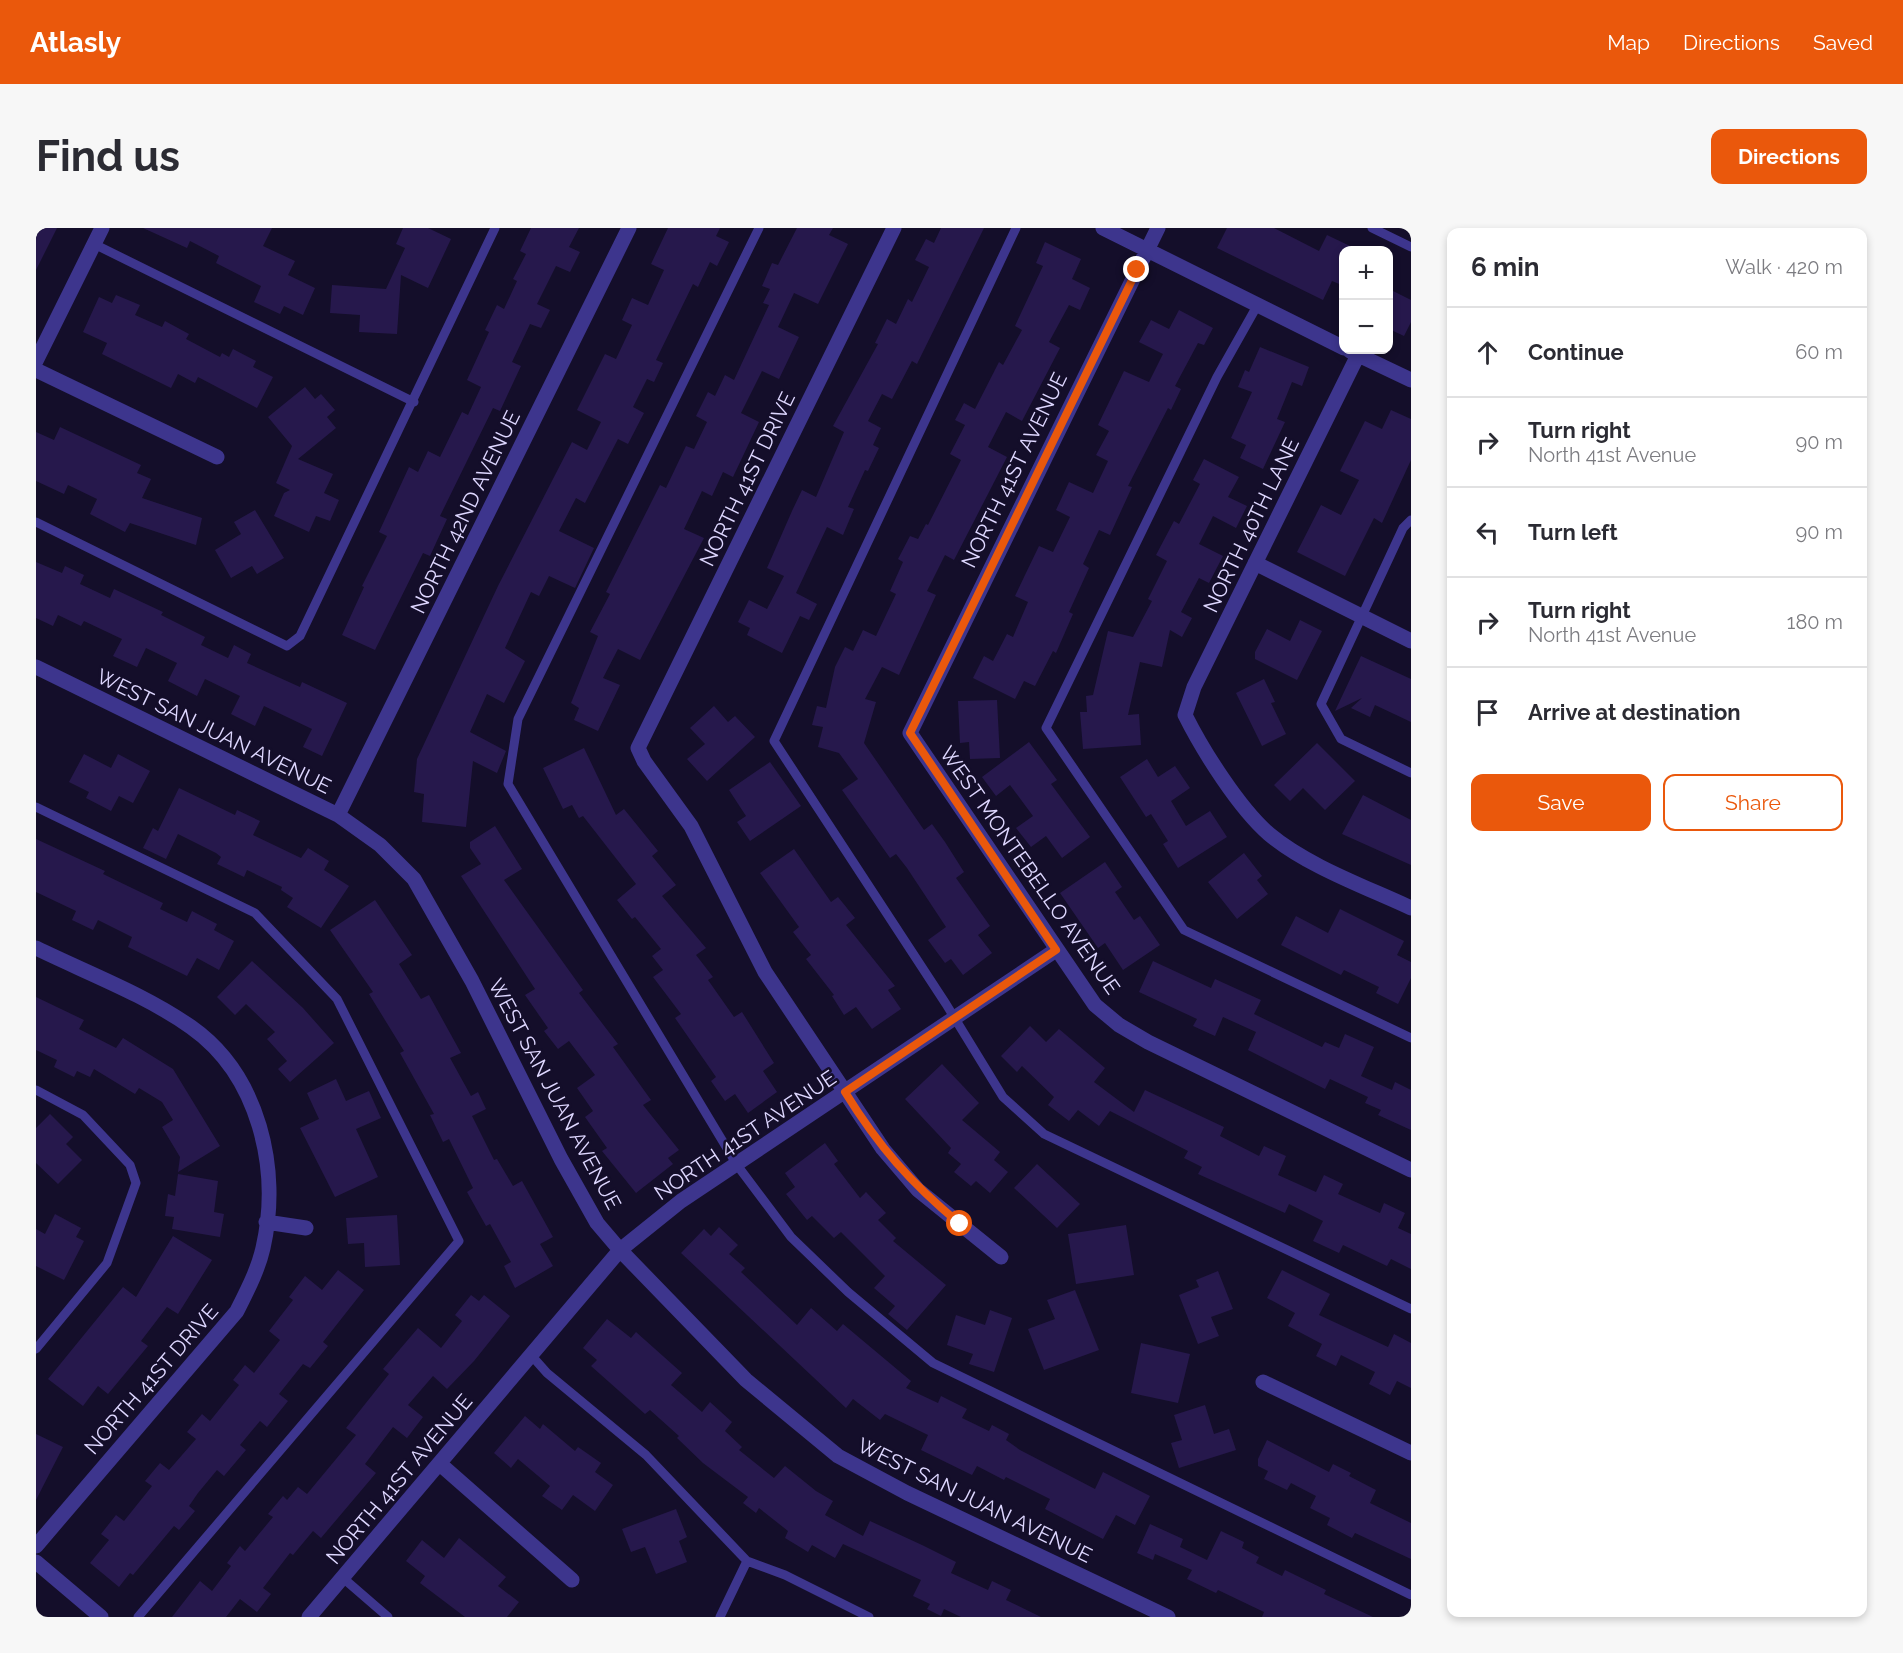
<!DOCTYPE html>
<meta charset="utf-8">
<style>
:root{--surface:#fff;--page:#f7f7f7;--text:#2b2b33;--muted:#7c7c81;--line:#e1e1e2;--accent:#ea580c}
body{margin:0;font-family:Raleway,sans-serif;background:var(--page);color:var(--text)}
.controls{position:absolute;right:18px;top:18px;display:grid;overflow:hidden;border-radius:12px;box-shadow:0 3px 9px #0003}
.controls button{width:54px;height:54px;display:grid;place-items:center;padding:0;border:0;border-bottom:2px solid var(--line);background:var(--surface);color:var(--text);font:30px sans-serif}
.stop{position:absolute;width:18px;height:18px;margin:-14px;border:4px solid #ea580c;border-radius:50%;background:#fff}
.stop.end{background:#ea580c;border-color:#fff;box-shadow:0 2px 6px #0008}
.list{margin:0;padding:0;list-style:none}
h2{display:flex;justify-content:space-between;align-items:center;height:78px;margin:0;padding:0 24px;font-size:26px}
h2 small{font-size:20px;font-weight:400;color:var(--muted)}
.list li{display:grid;grid-template-columns:39px 1fr auto;gap:18px;align-items:center;box-sizing:border-box;height:90px;padding:0 24px;border-top:2px solid var(--line)}
.list b{display:block;font-size:22px;white-space:nowrap}
.list p{margin:0;font-size:20px;white-space:nowrap;color:var(--muted)}
.list em{font-size:20px;font-style:normal;color:var(--muted)}
.actions{display:flex;gap:12px;padding:18px 24px}
.actions a{flex:1;padding:14px 0;border:2px solid var(--accent);border-radius:12px;text-align:center;font-size:21px;color:var(--accent)}
.actions .main{background:var(--accent);color:#fff}
.icon{flex:none;width:33px;height:33px;fill:none;stroke:currentColor;stroke-width:2;stroke-linecap:round;stroke-linejoin:round}
.map{position:relative;flex:none;width:1375px;height:1389px;overflow:hidden;border-radius:12px}
header{display:flex;align-items:center;gap:36px;box-sizing:border-box;height:84px;padding:0 30px;background:var(--accent);color:#fff}
header strong{font-size:28px}
nav{display:flex;gap:33px;margin-inline-start:auto;font-size:21px}
.intro{display:flex;align-items:center;justify-content:space-between;box-sizing:border-box;height:144px;padding:0 36px}
h1{margin:0;font-size:42px}
.button{padding:15px 27px;border-radius:12px;background:var(--accent);color:#fff;font-size:21px;font-weight:700}
main{display:flex;gap:36px;padding:0 36px}
aside{flex:1;background:var(--surface);border-radius:12px;box-shadow:0 3px 9px #0003}
.map>svg:first-child{display:block}
.building{fill:#26184c}
.lines{fill:none;stroke-linecap:round;stroke-linejoin:round}
.service{stroke:#3d358d;stroke-width:9}
.minor{stroke:#3d358d;stroke-width:15}
.route{stroke:#ea580c;stroke-width:8}
.labels{text-anchor:middle;dominant-baseline:central;stroke-width:5;stroke-linejoin:round;paint-order:stroke}
.street-label{font-size:21px;fill:#ded7ff;stroke:#140e2a}
</style>
<header>
<strong>Atlasly</strong>
<nav><a>Map</a><a>Directions</a><a>Saved</a></nav>
</header>
<div class="intro"><h1>Find us</h1><a class="button">Directions</a></div>
<main>
<div class="map">
<svg width="1375" height="1389" viewBox="0 0 1375 1389">
<rect width="100%" height="100%" fill="#140e2a"/>
<path class="building" d="M0,0h21l-21,42z
M107,0h129l-9,18 32,15 -7,14 27,13 -12,27 -19,-9 -4,8 -26,-12 7,-16 -45,-23 3,-7 -29,-15 -3,7z
M367,0h25l23,11 -23,49 -27,-13 -4,59 -38,-2 1,-17 -30,-2 2,-28 54,4 19,-41 -9,-4z
M495,0h48l-10,19 11,5 -10,20 -14,-6 -19,38 13,6 -9,18 -11,-4 -18,38 9,4 -21,45 -7,-3 -53,108 7,3 -17,37 -7,-3 -48,97 -33,-15 22,-48 -2,-1 25,-50 -8,-4 30,-65 9,5 10,-21 12,6 22,-45 6,3 13,-28 -14,-7 22,-48 -4,-2 12,-25 7,4 13,-28 -4,-2 13,-25 -6,-3z
M632,0h52l-4,8 13,6 -12,24 -7,-4 -12,25 -5,-3 -37,76 7,3 -9,19 -7,-3 -14,28 11,6 -16,31 -10,-5 -33,64 -9,-5 -17,33 35,17 -19,40 -26,-12 -10,20 -8,-4 -26,56 20,13 -21,42 -17,-9 -17,38 36,19 -9,22 -24,-12 -7,66 -44,-5 2,-28 -10,-2 3,-33 81,-173 74,-144 15,8 14,-28 -24,-12 28,-56 11,5 16,-34 -10,-5 10,-22 16,7 16,-35 -13,-6z
M761,0h36l-4,7 19,9 -30,60 -24,-11 -16,34 21,10 -20,42 -17,-8 -21,42 18,9 -26,55 -10,-5 -11,24 -10,-5 -18,38 20,9 -64,122 -22,-11 -15,29 17,7 -22,46 -24,-11 5,-12 -8,-5 27,-67 -8,-4 20,-38 -4,-2 54,-107 6,3 20,-42 8,3 13,-27 -11,-6 12,-24 7,4 10,-21 9,5 35,-75 -6,-2 7,-14 -8,-3 10,-23 6,2z
M905,0h43l-67,136 -5,-3 -20,38 -10,-5 -14,27 13,7 -8,17 6,3 -11,23 -3,-1 -17,37 6,2 -11,26 -16,-8 -31,66 21,11 -8,16 -9,-4 -18,37 -35,-18 3,-7 -12,-6 11,-22 18,9 17,-33 -17,-8 25,-57 10,-21 14,7 28,-65 -11,-6 45,-82 -3,-1 12,-24 9,5 12,-25 4,3 17,-35 -14,-7 11,-21 8,4z
M1191,0h47l45,23 8,-16 23,11 -2,4h-4v36l-12,-5 -9,19 -106,-52z
M1009,14l36,17 -9,20 18,9 -10,22 -11,-5 -20,37 11,6 -38,73 -16,-9 -18,35 19,10 -53,103 -9,-5 -18,36 9,4 -37,80 -17,-8 -17,32 11,3 -12,41 60,87 8,-6 13,18 19,30 -8,6 34,48 -12,9 14,18 -29,22 -12,-16 -6,4 -17,-23 18,-13 -39,-59 -11,-14 -6,4 -48,-68 16,-11 -19,-26 -21,-6 5,-20 -11,-2 5,-19 9,2 9,-41 10,-20 8,4 10,-21 13,6 20,-42 -6,-3 13,-29 -5,-3 12,-23 8,3 8,-15 2,1 33,-65 -11,-6 15,-29 -10,-5 9,-17 11,6 24,-47 4,3 19,-35 -7,-4 28,-60 -7,-3z
M1353,61l22,11v22l-7,14 -15,-7z
M80,67l24,10 -5,10 27,12 3,-6 24,13 -3,5 34,18 2,-4 7,4 4,-8 23,12 -3,6 20,10 -16,31 -59,-31 -3,6 -17,-9 -7,14 -69,-34 5,-11 -24,-11 16,-35 13,6z
M1143,82l34,18 -9,17 -6,-2 -23,43 6,3 -10,21 -3,-2 -40,78 4,1 -22,48 -11,-5 -16,34 6,4 -20,44 4,2 -17,39 -3,-2 -18,35 -11,-5 -9,18 -42,-21 11,-22 9,5 14,-27 6,3 15,-35 -13,-6 10,-21 14,-29 14,6 17,-35 -14,-7 13,-28 24,11 15,-32 -12,-6 13,-24 -11,-6 26,-54 25,11 14,-28 -24,-12 12,-22 18,9z
M1224,119l49,20 -7,19 -10,-4 -15,37 8,3 -22,47 -23,-11 6,-13 -15,-7 21,-46 -14,-5 7,-17 4,2z
M269,159l10,12 6,-5 14,16 -8,7 9,11 -38,31 35,15 -9,19 15,7 -9,21 -14,-5 -7,16 -35,-16 10,-23 6,-3 -14,-7 16,-37 -24,-29z
M1355,182l20,9v41l-29,63 -8,-5 -29,58 -48,-24 24,-47 20,10 18,-35 -19,-9 25,-50 17,8z
M24,199l81,38 -4,8 14,6 -9,19 60,20 -6,27 -66,-22 -5,9 -35,-18 7,-15 -29,-14 -4,9 -28,-13v-49l18,8z
M1168,231l35,18 -11,20 19,9 -11,22 -23,-12 -14,28 24,12 -14,27 -10,-5 -18,34 11,6 -10,19 -12,-7 -8,37 -22,-5 -12,53 11,-1 2,31 -58,4 -3,-37h7l-1,-16 7,-1 15,-64 25,6 19,-36 -4,-2 19,-38 -11,-6 18,-34 5,3 21,-40 -7,-4z
M219,282l29,48 -27,16 -5,-8 -21,12 -16,-28 26,-16 -7,-12z
M0,334l26,11 3,-7 19,9 -4,9 30,14 4,-9 49,23 -2,3 44,22 -4,8 27,13 6,-13 17,9 -4,9 53,24 2,-5 45,21 -25,53 -19,-9 9,-18 -48,-23 -9,20 -24,-12 9,-18 -35,-17 -8,17 -29,-15 9,-18 -31,-15 -9,19 -24,-11 9,-17 -38,-18 -3,5 -23,-11 -5,11 -17,-8z
M1264,392l22,11 -25,49 -42,-21v-7l12,-23 23,12z
M1325,428l50,23v43l-36,-17 -5,12 -19,-9 11,-10 -27,13z
M1228,451l11,23 -4,1 15,31 -24,12 -26,-53z
M961,472l3,58 -30,1 -1,-17 -9,1 -2,-42z
M678,478l14,16 7,-6 20,21 -48,44 -20,-22 18,-15 -15,-16z
M993,514l28,38 -6,4 39,53 -28,21 -16,-22 -15,11 -15,-19 17,-12 -23,-31 -14,11 -14,-19z
M1281,515l38,38 -30,29 -22,-22 -13,13 -16,-16z
M548,520l32,67 8,-6 34,42 -6,5 24,29 -14,11 44,52 -10,7 17,22 -5,3 26,37 8,-5 32,51 -11,8 14,21 -29,21 -13,-19 -10,7 -14,-20 5,-4 -41,-59 6,-4 -28,-37 10,-7 -11,-14 9,-7 -26,-32 -3,2 -15,-19 19,-16 -53,-68 -4,2 -7,-13 -9,4 -20,-41z
M48,526l27,14 7,-14 32,17 -17,32 -14,-7 -8,15 -25,-13 3,-6 -20,-10z
M1111,531l11,18 17,-11 15,22 -19,13 15,25 24,-15 17,26 -49,31 -15,-24 5,-3 -17,-27 -5,3 -26,-40z
M734,534l31,44 -51,35 -13,-19 9,-6 -17,-26z
M143,560l56,27 2,-5 23,11 -7,14 48,23 7,-10 21,13 -5,9 25,16 -28,42 -34,-21 6,-9 -12,-8 1,-3 -35,-17 -3,7 -27,-13 4,-7 -5,-4 -38,-19 -12,25 -23,-11 10,-20 5,3z
M1327,567l48,25v45l-69,-31z
M459,598l27,43 -18,11 79,110 -4,3 39,51 -5,3 38,53 -8,5 36,45 -11,8 5,6 -37,29 -34,-42 5,-3 -22,-31 8,-6 -16,-23 18,-13 -26,-34 -11,8 -14,-18 4,-3 -23,-33 10,-6 -74,-113 20,-12 -11,-16v-6z
M0,611l69,32 -2,3 60,29 -3,6 27,13 5,-11 25,13 -3,6 20,11 -15,29 -22,-12 -10,18 -59,-29 4,-10 -34,-17 -5,10 -21,-10 4,-9 -40,-19z
M758,621l37,53 7,-5 17,21 -9,7 49,61 -7,4 13,19 -29,20 -16,-22 -12,8 -12,-19 2,-1 -28,-36 5,-4 -18,-23 6,-5 -39,-54z
M1208,625l18,23 -5,4 11,14 -31,25 -29,-37z
M1069,634l17,25 -7,5 19,28 6,-4 20,29 -37,25 -18,-27 -7,5 -38,-55z
M339,672l37,55 -13,9 22,35 8,-4 32,58 -11,5 21,38 7,-4 8,17 -14,7 22,44 3,-1 16,27 9,-5 31,56 -13,7 13,22 -38,22 -11,-22 7,-4 -21,-38 -4,2 -19,-34 6,-4 -24,-49 -6,3 -13,-27 4,-1 -34,-61 4,-2 -35,-57 4,-2 -43,-62z
M1304,681l64,32 -7,14 14,7v16l-13,26 -22,-11 3,-6 -35,-17 -3,5 -60,-30 15,-29 32,17z
M216,733l51,47 31,35 -44,39 -12,-13 9,-8 -20,-22 8,-7 -29,-28 -11,11 -18,-18z
M1117,733l58,27 4,-9 46,21 -7,14 68,33 3,-5 14,6 6,-14 29,13 -13,29 31,14 3,-8 16,8v40l-33,-15 3,-5 -16,-7 3,-6 -38,-18 -5,10 -77,-39 8,-18 -33,-15 -8,19 -22,-10 4,-7 -58,-27z
M0,769l48,23 -5,9 37,19 7,-10 50,31 47,77 -42,26 2,-15 -18,-30 11,-7 -11,-18 -23,-14 -4,6 -41,-25 -4,8 -13,-6 -3,6 -20,-10 3,-7 -21,-10z
M994,798l16,16 13,-13 46,39 -11,14 40,30 11,-22 79,37 -4,9 39,20 5,-10 22,10 -8,19 38,17 8,-17 19,9 -5,10 42,19 4,-10 21,10 -7,15 13,6v35l-20,-10 -4,7 -44,-21 -4,8 -26,-12 10,-20 -34,-17 -4,9 -87,-39 4,-7 -18,-9 4,-7 -78,-40 -11,15 -21,-16 -9,11 -21,-16 6,-8 -32,-31 -5,6 -16,-16z
M906,836l37,39 -17,17 38,32 -6,8 14,12 -18,21 -14,-12 -5,5 -17,-14 7,-8 -13,-11 3,-5 -46,-49z
M300,851l10,22 23,-10 12,27 -25,11 22,48 -43,20 -35,-69 19,-9 -12,-26z
M14,886l23,23 -7,7 16,16 -24,24 -22,-21v-35z
M789,915l13,18 -4,3 26,34 6,-6 20,21 -8,7 18,18 -3,3 53,44 -39,45 -19,-16 7,-8 -21,-18 11,-12 -44,-44 -7,6 -22,-22 -5,4 -21,-26 9,-7 -10,-14z
M1001,936l43,40 -23,24 -43,-40z
M142,946l40,7 -4,31 10,2 -4,23 -48,-8 2,-12 -9,-1 3,-22 7,2z
M19,986l26,14 -5,9 8,4 -20,39 -28,-14v-37l9,5z
M361,987l3,50 -35,2 -1,-24 -16,1 -2,-26z
M1090,997l8,50 -58,9 -8,-50z
M683,999l19,18 -9,9 16,14 -4,4 56,53 14,-17 26,23 6,-7 68,57 -5,7 32,15 3,-7 26,13 -5,9 27,13 3,-6 17,9 -3,6 14,10 75,39 8,-17 47,24 -15,29 -19,-10 -13,24 -58,-30 5,-10 -44,-22 -2,3 -27,-14 -5,9 -51,-25 7,-15 -43,-21 -5,6 -27,-21 -7,9 -165,-155 23,-24 7,7z
M137,1008l39,24 -34,54 -11,-7 -26,34 7,5 -40,48 -10,-8 -15,20 -35,-27 75,-92 13,10z
M302,1042l26,20 -41,52 5,4 -18,22 -7,-4 -24,30 9,7 -21,26 -7,-6 -20,24 6,5 -22,26 -7,-6 -19,23 -9,13 6,5 -16,19 -5,-4 -41,49 -3,-2 -11,14 -29,-24 19,-23 -8,-6 15,-19 8,6 28,-35 -7,-5 15,-18 9,7 27,-31 -9,-7 15,-18 8,7 29,-36 -6,-5 12,-15 9,8 26,-33 -11,-9 24,-31 -4,-3 16,-21 17,14z
M1246,1042l48,24 -11,21 69,32 6,-13 17,9v45l-14,-7 -7,14 -21,-11 6,-12 -34,-17 -5,11 -20,-10 6,-12 -34,-18 7,-13 -28,-15z
M1182,1043l15,38 -22,8 8,19 -21,8 -19,-49 20,-8 -3,-7z
M1039,1062l24,60 -55,20 -16,-41 27,-10 -8,-19z
M435,1067l8,6 5,-6 26,21 -36,45 -27,28 -14,-13 -25,29 15,12 -16,21 -14,-11 -28,37 11,9 -55,65 -8,-7 -20,24 -3,-2 -27,35 8,6 -14,18 -17,-13 -14,18h-54l28,-36 12,10 19,-25 -4,-3 13,-17 5,5 28,-34 -5,-3 15,-18 4,4 11,-13 9,7 49,-59 -10,-7 43,-54 -6,-5 35,-41 23,20 21,-27 -7,-6z
M954,1082l22,8 -18,54 -25,-8 4,-10 -26,-9 9,-30 29,10z
M571,1091l24,19 5,-6 46,41 -11,12 31,27 8,-10 22,20 -7,9 17,16 -3,3 35,28 11,-12 31,25 17,10 -8,14 38,21 7,-15 52,24 34,17 -5,11 37,17 4,-9 19,9 -5,10 35,17h-80l-17,-8 -3,7 -14,-7 3,-5 -17,-8 8,-16 -78,-36 -8,14 -23,-13 -4,7 -23,-14 3,-7 -29,-23 -3,5 -13,-10 5,-6 -45,-34 -26,-25 2,-2 -29,-26 -5,4 -54,-48 6,-6 -14,-12z
M1105,1115l49,11 -12,49 -47,-10z
M1169,1177l9,29 15,-5 7,21 -57,18 -8,-25 11,-3 -8,-25z
M489,1188l15,13 3,-5 32,27 3,-4 23,16 -6,9 18,13 -18,26 -22,-16 -11,15 -20,-14 8,-10 -32,-27 -7,9 -17,-15z
M0,1206l27,13 -27,53z
M1231,1212l62,32 4,-8 18,9 -2,3 27,14 -6,13 41,20v36l-56,-26 -3,5 -25,-13 3,-7 -20,-10 6,-12 -25,-13 -4,7 -23,-11 4,-8 -10,-5v-7z
M640,1281l11,28 -8,4 8,21 -31,12 -11,-27 -14,5 -9,-23z
M1114,1296l33,15 -3,8 27,13 14,-29 23,11 -2,6 17,9 -3,6 26,13 3,-6 41,20 -2,4 49,23h-111l2,-5 -46,-22 -2,3 -29,-14 5,-9 -37,-16 -2,6 -16,-7z
M423,1310l47,39 -8,9 21,16 -12,15h-42l-45,-34 5,-7 -19,-15 16,-21 22,18z"/>
<g class="lines">
<path class="service" d="M723,0l-241,491 -10,65 229,381 54,72 57,55 85,71 478,232
M980,0l-242,513 172,263 57,93 41,37 367,175
M1336,0l39,19
M58,16l320,158
M1221,78l-40,71 -171,351 138,202 227,108
M1375,292l-8,8 -82,176 20,35 70,34
M0,294l251,124 13,-10 195,-408
M0,579l219,106 82,86 122,242 -321,376
M0,862l47,25 47,50 6,18 -29,80 -71,86
M495,1127l16,18 99,82 101,106 38,14 84,42
M307,1350l45,39
M684,1389l27,-56"/>
<path class="minor" d="M858,0l-256,520 6,13 47,65 74,146 118,177 35,41 83,67
M1067,0l241,120
M1122,0l-248,505 185,272 24,20 29,17 263,128
M1314,123l61,29
M1322,127l-164,332 -9,28c18,36 54,93 84,119 38,32 97,53 142,74
M0,133l66,-133
M0,142l181,87
M1219,335l156,78
M0,439l302,148 42,30 34,34 58,102 89,178 36,64 23,27 126,130 92,76 69,37 261,124
M302,587l291,-587
M0,720c51,25 108,46 155,79 68,48 90,142 72,221 -5,22 -16,43 -26,63l-201,235
M230,994l40,6
M1227,1154l148,71
M404,1236l132,116
M0,1334l65,55
M273,1389l311,-367 61,-49 375,-251"/>
</g>
<g class="lines">
<path class="route" d="M924,996c-50,-42 -81,-77 -115,-132l211,-142 -146,-217 227,-463"/>
</g>
<g class="labels">
<g class="street-label">
<text transform="translate(978 242) rotate(-64)">NORTH 41ST AVENUE</text>
<text transform="translate(711 251) rotate(-64)">NORTH 41ST DRIVE</text>
<text transform="translate(429 284) rotate(-64)">NORTH 42ND AVENUE</text>
<text transform="translate(1215 297) rotate(-64)">NORTH 40TH LANE</text>
<text transform="translate(178 503) rotate(26)">WEST SAN JUAN AVENUE</text>
<text transform="translate(994 642) rotate(55)">WEST MONTEBELLO AVENUE</text>
<text transform="translate(519 866) rotate(62)">WEST SAN JUAN AVENUE</text>
<text transform="translate(709 907) rotate(-34)">NORTH 41ST AVENUE</text>
<text transform="translate(115 1151) rotate(-49)">NORTH 41ST DRIVE</text>
<text transform="translate(363 1251) rotate(-50)">NORTH 41ST AVENUE</text>
<text transform="translate(939 1272) rotate(26)">WEST SAN JUAN AVENUE</text>
</g>
</g>
</svg>
<div class="controls">
<button>+</button>
<button>−</button>
</div>
<div class="stop" style="left:924px;top:996px"></div>
<div class="stop end" style="left:1101px;top:42px"></div>
</div>
<aside>
<h2>6 min<small>Walk · 420 m</small></h2>
<ul class="list">
<li><svg class="icon" aria-label="ahead" viewBox="0 0 24 24"><path d="M12 20V5M6 11l6-6 6 6"/></svg><div><b>Continue</b></div><em>60 m</em></li>
<li><svg class="icon" aria-label="right" viewBox="0 0 24 24"><path d="M7 20v-9h11M14 6l5 5-5 5"/></svg><div><b>Turn right</b><p>North 41st Avenue</p></div><em>90 m</em></li>
<li><svg class="icon" aria-label="left" viewBox="0 0 24 24"><path d="M17 20v-9H6M10 6l-5 5 5 5"/></svg><div><b>Turn left</b></div><em>90 m</em></li>
<li><svg class="icon" aria-label="right" viewBox="0 0 24 24"><path d="M7 20v-9h11M14 6l5 5-5 5"/></svg><div><b>Turn right</b><p>North 41st Avenue</p></div><em>180 m</em></li>
<li><svg class="icon" aria-label="arrive" viewBox="0 0 24 24"><path d="M6 21V4h12l-3 4 3 4H6"/></svg><div><b>Arrive at destination</b></div></li>
</ul>
<div class="actions"><a class="main">Save</a><a>Share</a></div>
</aside>
</main>
